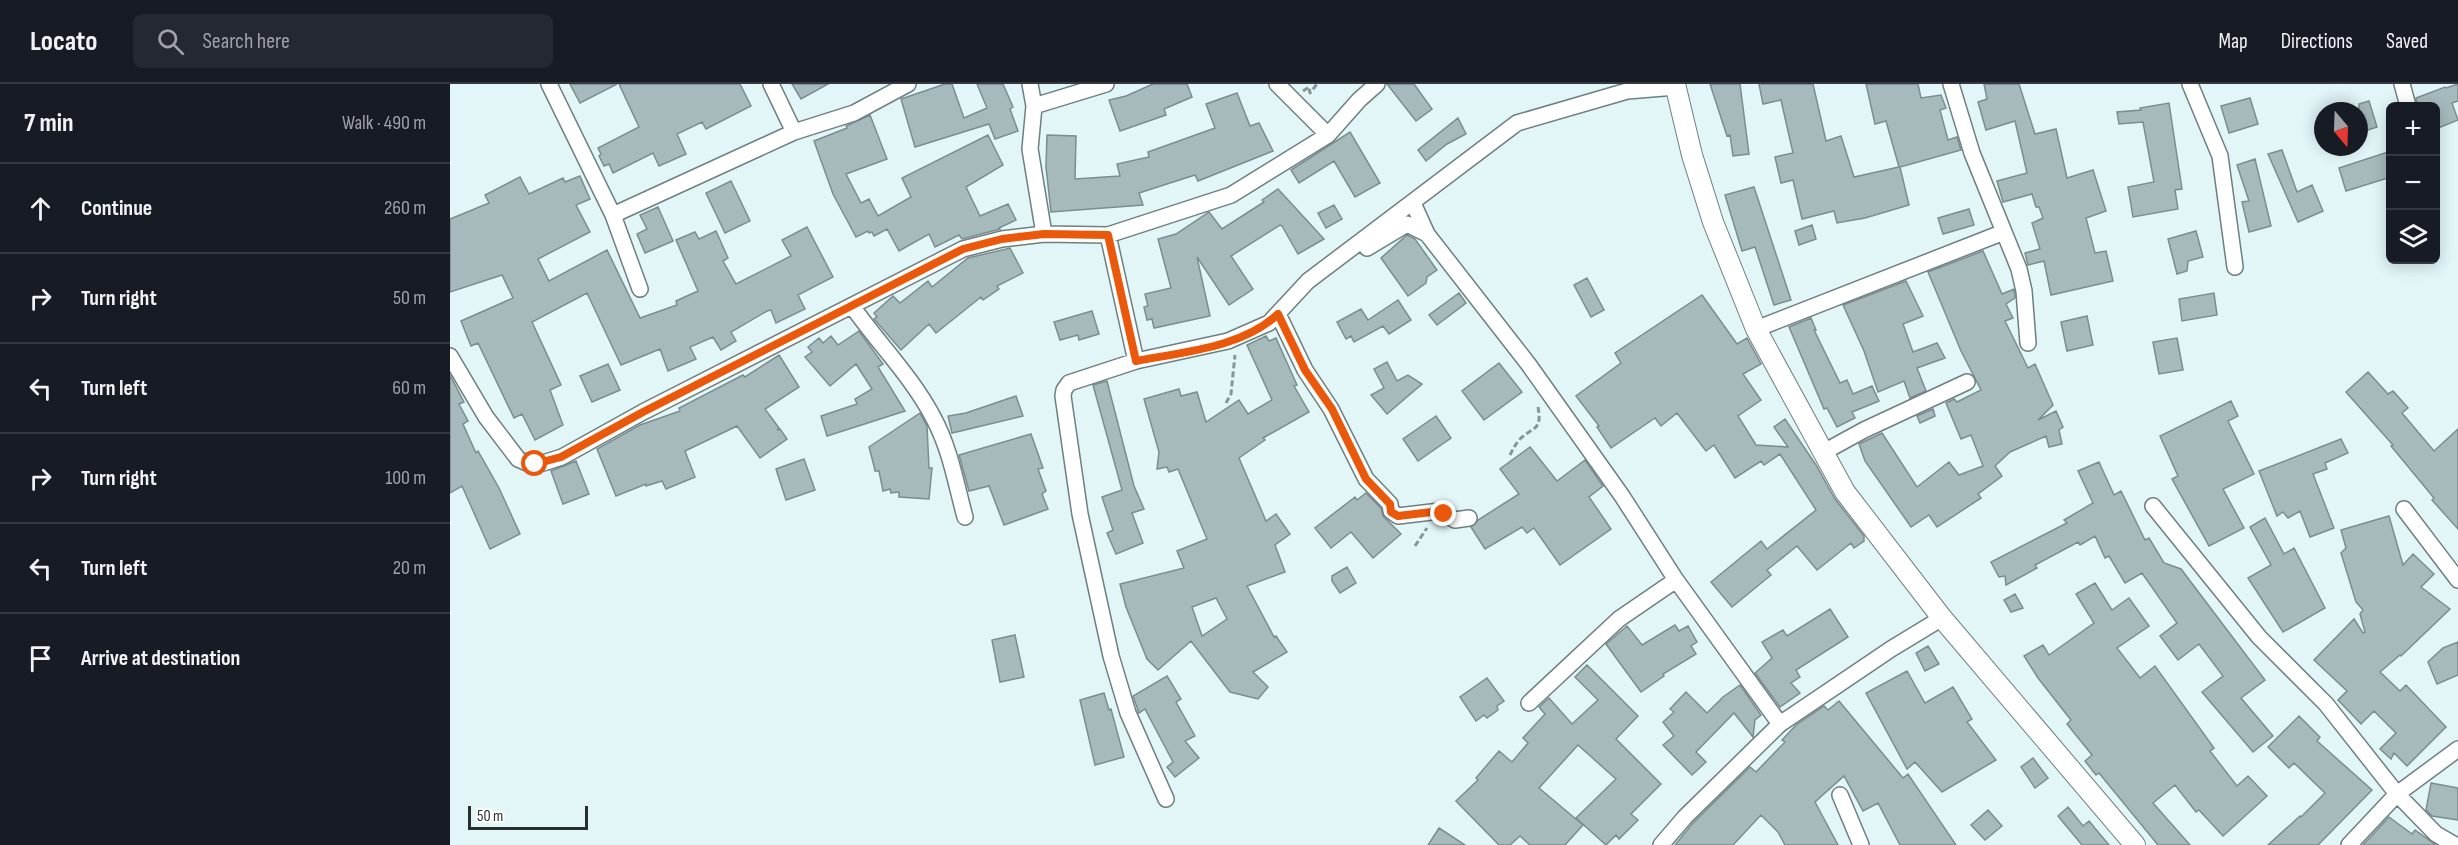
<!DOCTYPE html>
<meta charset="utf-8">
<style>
:root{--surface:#171b24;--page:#242831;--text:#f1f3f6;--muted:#9ea1a6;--line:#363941}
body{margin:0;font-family:"Sofia Sans Condensed",sans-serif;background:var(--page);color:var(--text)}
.controls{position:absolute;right:18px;top:18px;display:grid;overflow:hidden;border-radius:9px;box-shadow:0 3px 15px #0003}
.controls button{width:54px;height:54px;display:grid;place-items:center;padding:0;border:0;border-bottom:2px solid var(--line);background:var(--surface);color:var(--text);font:30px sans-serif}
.compass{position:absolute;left:1864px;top:18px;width:54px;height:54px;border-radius:50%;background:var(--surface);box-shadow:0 3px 15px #0003;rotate:161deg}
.scale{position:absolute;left:18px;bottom:15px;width:120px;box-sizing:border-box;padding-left:6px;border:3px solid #282f30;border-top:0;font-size:16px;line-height:21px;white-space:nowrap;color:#282f30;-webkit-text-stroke:4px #fff;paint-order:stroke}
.stop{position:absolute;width:18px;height:18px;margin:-14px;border:4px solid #ea580c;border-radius:50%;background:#fff}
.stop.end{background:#ea580c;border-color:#fff;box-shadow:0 2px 6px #0008}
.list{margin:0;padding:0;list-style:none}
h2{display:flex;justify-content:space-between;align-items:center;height:78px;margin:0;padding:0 24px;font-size:26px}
h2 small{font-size:20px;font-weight:400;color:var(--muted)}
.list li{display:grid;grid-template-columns:39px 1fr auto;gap:18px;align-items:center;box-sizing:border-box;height:90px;padding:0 24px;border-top:2px solid var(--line)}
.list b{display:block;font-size:22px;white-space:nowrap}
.list em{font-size:20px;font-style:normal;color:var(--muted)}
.icon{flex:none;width:33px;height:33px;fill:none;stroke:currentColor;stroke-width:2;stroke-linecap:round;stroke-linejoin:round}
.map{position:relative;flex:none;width:2008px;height:761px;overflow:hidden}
header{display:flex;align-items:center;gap:36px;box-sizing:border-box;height:84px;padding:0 30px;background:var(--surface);border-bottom:2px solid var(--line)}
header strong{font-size:28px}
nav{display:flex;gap:33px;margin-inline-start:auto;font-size:21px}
.search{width:420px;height:54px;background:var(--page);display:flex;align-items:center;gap:15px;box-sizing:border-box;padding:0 21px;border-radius:9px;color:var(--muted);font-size:22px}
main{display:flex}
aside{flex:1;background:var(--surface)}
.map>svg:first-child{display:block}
.building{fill:#a7babb;stroke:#7b8d8e;stroke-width:1.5;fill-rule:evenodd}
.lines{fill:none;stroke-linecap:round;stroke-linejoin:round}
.minor-casing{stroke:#6e7f81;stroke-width:18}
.tertiary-casing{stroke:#6e7f81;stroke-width:22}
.path{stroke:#879596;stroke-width:3;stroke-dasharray:6 3;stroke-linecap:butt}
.minor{stroke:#fff;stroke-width:15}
.tertiary{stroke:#fff;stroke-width:20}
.route{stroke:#ea580c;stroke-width:8}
</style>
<header>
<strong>Locato</strong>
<div class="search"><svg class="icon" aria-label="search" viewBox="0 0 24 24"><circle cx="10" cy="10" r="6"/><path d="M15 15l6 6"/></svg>Search here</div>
<nav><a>Map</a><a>Directions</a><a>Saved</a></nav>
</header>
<main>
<aside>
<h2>7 min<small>Walk · 490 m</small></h2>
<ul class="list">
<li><svg class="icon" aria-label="ahead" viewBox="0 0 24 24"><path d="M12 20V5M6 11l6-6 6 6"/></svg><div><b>Continue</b></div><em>260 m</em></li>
<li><svg class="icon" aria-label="right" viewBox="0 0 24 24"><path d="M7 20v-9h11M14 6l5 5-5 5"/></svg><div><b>Turn right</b></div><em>50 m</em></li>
<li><svg class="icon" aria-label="left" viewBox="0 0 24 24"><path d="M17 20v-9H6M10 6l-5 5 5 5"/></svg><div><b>Turn left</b></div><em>60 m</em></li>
<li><svg class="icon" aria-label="right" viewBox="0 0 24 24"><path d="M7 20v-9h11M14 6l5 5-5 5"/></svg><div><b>Turn right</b></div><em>100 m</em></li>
<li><svg class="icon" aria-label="left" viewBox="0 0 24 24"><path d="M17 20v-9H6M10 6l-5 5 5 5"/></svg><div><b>Turn left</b></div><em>20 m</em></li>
<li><svg class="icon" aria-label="arrive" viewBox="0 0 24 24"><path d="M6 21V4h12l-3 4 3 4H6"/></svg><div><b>Arrive at destination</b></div></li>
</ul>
</aside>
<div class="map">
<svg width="2008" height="761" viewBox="0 0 2008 761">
<rect width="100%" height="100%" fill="#e2f6f7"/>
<path class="building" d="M120,0h47l-37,19z
M169,0h121l11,22 -45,23 -4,-7 -25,12 9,20 -27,12 -6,-13 -40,20 -4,-9 -5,2 -5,-10 2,-2 -3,-6 41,-21z
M342,0h36l-27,15z
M495,0h7l12,34 23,-10 -10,-24h26l10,23 -3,2 8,22 -23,8 -6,-15 -74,23 -14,-48z
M703,0h34l5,13 -28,12 2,6 -46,16 -11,-31 17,-4z
M937,0h27l18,25 -16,12z
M1260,0h30l9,70 -16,2 -3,-21 -3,1z
M1309,0h54l13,57 15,-5 13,41 45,-10 -13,-46 -11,3 -9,-40h52l3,14 20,-3 5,13 -6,2 8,30 9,-3 4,13 -61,17 9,38 -44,13 -28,5 -3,-12 -32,8 -9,-39 -12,3 -6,-26 18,-4 -12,-53 -18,4z
M1534,0h35l16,50 21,-5 11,49 26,-8 13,41 -20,7 9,35 11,-2 7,30 -62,14 -7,-34 -16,4 -3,-12 15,-4 -8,-26 11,-5 -4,-11h-3l-4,-13 -29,8 -6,-21 30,-8 -12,-52 -29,9 -8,-28 9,-3z
M2008,0v17l-6,2 6,17 -22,9v-23h-19l-1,-8 29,-11 1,1z
M787,9l13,33 9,-3 14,28 -75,30 -3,-6 -56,18 4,12 -92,7 -5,-45 1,-32 29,1 -1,43 45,-3 -3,-12 32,-7 -1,-5 67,-24 -9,-24z
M1800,14l8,26 -29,9 -8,-27z
M1919,17l8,26 -18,6v-29z
M1719,19l13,86 -7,1 3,19 -45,8 -5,-30 26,-5 -11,-60 -24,2 -2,-12 24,-2 -1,-2z
M420,31l17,44 -41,15 15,29 8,-4 9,17 33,-19 -9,-19 86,-43 15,30 -37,22 14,29 28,-12 8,16 -17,8 1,1 -38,10 -3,-4 -24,12 -6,-13 -30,17 -12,-22 -13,7 -2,-4 -3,1 -1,-2 -12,6 -23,-43 -19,-53 33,-13 -1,-2z
M1008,34l8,16 -19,10 -21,17 -8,-11z
M900,48l30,51 -25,14 -21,-36 -35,22 -8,-13z
M1832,66l15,42 15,-7 11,26 -25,11 -30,-68z
M1941,67v26l-45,14 -7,-23z
M1805,75l16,67 -22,6 -7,-30 7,-1 -12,-36z
M130,92l10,23 -14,6 14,27 -52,27 11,22 58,-31 33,68 37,-13 -1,-4 22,-10 -22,-51 19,-8 4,7 17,-8 12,27 -5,3 13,23 55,-28 -9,-16 25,-13 26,50 -35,18 7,14 -29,14 -5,-13 -4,1 -36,21 5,9 -15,9 -8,-13 -23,10 6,12 -28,12 -8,-22 -39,16 -34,-72 -55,29 29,63 -11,5 13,35 -28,15 -13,-26 -8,4 -36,-75 -7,3 -10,-25 52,-23 -11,-23 -52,17v-73l39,-16 -4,-8 35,-18 9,17 34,-16 2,4z
M281,97l19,40 -25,12 -19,-40z
M1304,103l37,113 -17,5 -19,-58 -13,4 -17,-56z
M828,105l46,50 -26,15 -16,-28 -2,-1 -49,31 22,33 -24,16 -32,-48 13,59 -56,12 -2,-9 -5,1 -3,-13 4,-1 -3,-12 26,-6 -13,-49 18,-5 33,-22 13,17 42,-27 -2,-2z
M884,121l8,14 -16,9 -8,-15z
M208,123l15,34 -28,12 -8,-19 10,-5 -7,-14z
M1519,125l5,16 -31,9 -5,-16z
M1362,141l4,14 -17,6 -4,-14z
M1746,147l7,26 -15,4 -1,10 -10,3 -9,-35z
M957,151l8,4 22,31 -10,7 -1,6 -18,13 -27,-38z
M560,164l13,25 -26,13 2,3 -16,11 -2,-3 -45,36 -7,-9 -28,26 -27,-31 3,-2 -3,-4 19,-17 7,7 28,-22 4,6 36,-29z
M1533,167l19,43 12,-5 1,9 -9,6 7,14 -8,3 23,47 7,-4 18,41 -15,15 18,-9 7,16 -4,3 3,14 -13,3 -3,-11 -36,16 -15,14 7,10 -24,18 3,4 -44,29 -8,-12 -18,12 -46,-66 -6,-17 23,-11 35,54 32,-25 10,13 24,-9 -12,-31 -10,4 -15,-36 8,-4 3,3 24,-12 -20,-39 -33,-79z
M1137,194l17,32 -13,7 -17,-32z
M1456,197l17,35 -20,8 10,28 24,-9 8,15 -28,10 9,23 -16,7 -6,-17 -26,11 -14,-41 -21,-46z
M1009,209l7,10 -29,22 -8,-10z
M1764,209l3,22 -35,6 -3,-22z
M1252,211l35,49 10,-6 14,26 -18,10 18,26 -23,16 18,29 32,2 -14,-20 11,-8 31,46 19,34 29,37v5l-10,7 -3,-5 -34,27 -20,-24 -30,24 4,5 -39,32 -21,-25 50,-41 6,8 49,-39 -36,-56 -16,11 -3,-4 -26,17 -21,-33 -8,6 -29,-38 -16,13 -6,-8 -44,30 -14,-21 2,-1 -23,-30 45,-33 -6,-10z
M948,216l13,20 -22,14 -6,-8 -29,16 -3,-6 -5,3 -9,-17 24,-13 7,11z
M642,227l7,23 -20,6 -1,-5 -18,5 -6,-18z
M1637,232l6,29 -26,6 -6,-29z
M1361,234l5,12h-2l26,53 7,-3 6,14 19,-8 7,15 -27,11 3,6 -18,9 -10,-19 -3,1 -35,-82z
M409,247l24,33 -5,3 27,44 -78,25 -6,-20 36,-12 -2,-5 17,-10 -16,-25 -26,22 -25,-29 7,-5 -4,-5 11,-9 4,5 8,-7 7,9z
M816,252l3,5 7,-3 21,47 -3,1 15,26 -46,26 2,2 -26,18 27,63 10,-7 14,20 -15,11 10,27 -38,14 27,51 2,-1 11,16 -34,20 15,15 -10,12 -28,-7 -39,-51 -33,29 -11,-11 -21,-52 -6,-23 64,-16 -7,-17 30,-12 -29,-70 -9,3 -2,-5 -10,2 2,-17 -15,-53 35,-10 2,7 16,-4 9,30 33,-22 9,14 24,-14 -25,-55zM766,514l11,21 -25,17 -10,-29z
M1727,254l6,32 -24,4 -6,-32z
M329,271l20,32 -34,22 14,19 -2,2 3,-1 7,10 -27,19 -23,-32 -52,25 10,26 -29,12 -4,-8 -16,5v-2l-30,12 -19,-47 43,-24 40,-14 -1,-3 64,-33 2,2z
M937,278l10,19 11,-6 14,9 -35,30 -16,-19 13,-7 -10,-19z
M1049,279l23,29 -38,28 -22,-29z
M158,280l12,26 -28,12 -12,-26z
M1918,288l20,22 5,-3 15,17 -6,5 32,38 24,-22v100l-26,-29 2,-2 -43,-52 2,-1 -47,-53z
M0,291l14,27 -5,2 9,17 -5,3 13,29 2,-2 21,37 21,46 -30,15 -28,-63 -12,7z
M657,297l27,105 10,23 -12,4 11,30 -27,11 -9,-21 6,-3 -11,-33 20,-7 -29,-105z
M566,312l7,20 -71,17 -4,-17 18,-3z
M1781,317l7,15 -10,5 26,53 -31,15 21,39 -35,18 -37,-67 6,-3 -18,-40z
M1483,325l2,7 -15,7 -3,-7z
M470,329l7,13 2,42h3l-3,31 -30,-2v-5l-8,1 -1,-4 -7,2 -4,-20h-4l-1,-5 -5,-19z
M986,332l15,22 -33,23 -15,-22z
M581,350l12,34 -5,1 8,22 -4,3 6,15 -44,16 -15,-39 -20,5 -10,-36z
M1891,355l7,14 -23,10 2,6 -14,5 21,54 -24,9 -10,-26 -12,7 -5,-6 -6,4 -18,-45z
M1080,363l27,34 28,-21 18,26 -14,11 22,32 -51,36 -26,-37 -7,5 -5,-6 -37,22 -14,-22 7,-7 41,-26 -19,-25z
M354,375l11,31 -29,10 -10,-31z
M126,377l13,33 -26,10 -12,-33z
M1649,378l15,33 7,-4 24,49 4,-2 15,25 17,6 84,111 -24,18 32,38 -20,16 -51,-60 21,-16 -24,-32 -21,16 -18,-24 17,-13 -35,-50 -17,10 -16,-27 -4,2 -10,-22 -15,9 -2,-3 -43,23 2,3 -31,17 -1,-9 -6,1 -8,-15 76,-39 -3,-3 29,-17 -15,-32z
M916,409l15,15 2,8 18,18 -28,24 -22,-26 -20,16 -16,-20 40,-31 2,3z
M1939,432l14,49 10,-11 21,20 -13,13 29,22 -49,47 -1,-1 -20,17 20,19 6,-6 40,42 -39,39 -13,-13 -3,6 -11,-10 16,-16 -22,-22 -13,13 -23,-24 9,-9 -33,-31 40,-41 9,14 2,-1 -5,-18 3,-4 -7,-8 -15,-49 5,-5 -5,-18z
M1815,434l19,36 10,-6 31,60 -42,24 -35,-54 23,-13 -21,-38z
M897,483l9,16 -16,10 -8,-12v-5z
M1645,499l17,27 17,-12 20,28 -32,22 23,30 15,-12 59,82 -4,3 27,35 11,-10 19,20 -44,40 -24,-26 -3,2 -21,-27 -22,18 37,42h-32l-59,-72 -3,2 -11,-14 7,-6 -25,-31 4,-4 -33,-42 -14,-22 19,-11 6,10 45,-32 -18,-29z
M1565,510l8,14 -12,4 -7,-12z
M1380,525l18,28 -52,33 4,7 -9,6 9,10 -20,14 -25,-34 17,-15 -10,-16 21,-12 4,6z
M1225,541l4,6 9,-5 9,16 -6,4 5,8 -33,20 1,2 -23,16 -35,-48 21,-18 15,19z
M565,551l9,42 -24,5 -8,-42z
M2008,558v33l-21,9 -9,-22 15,-14z
M1478,562l11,18 -14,7 -9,-18z
M1137,581l51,51 -22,23 45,45 -30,30 7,6 -19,19 -3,-4 -10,10 -30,-27 40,-39 -38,-34 -39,43 44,37 -18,20h-35l-10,-9 -10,9h-11l-43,-44 22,-21 -2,-2 23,-27 13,11 16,-19 -5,-5 22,-24 -6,-7 10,-9 23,26 26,-24 -23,-23z
M1457,587l18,32 28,-16 19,32 -5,3 29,38 -54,32 -27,-30 -8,7 -41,-76z
M717,592l14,23 -5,3 19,34 -10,5 14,17 -24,19 -8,-10 6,-5 -28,-53 -6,4 -6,-17z
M1037,594l17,23 -7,5 1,4 -11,8 -3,-3 -8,6 -16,-24z
M1290,601l21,30 -6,5 -2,17 -19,-24 -38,39 10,10 -14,13 -29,-30 11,-9 -11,-14 11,-10 -4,-3 16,-17 21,21 16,-16z
M654,609l5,17 2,-1 13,48 -29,8 -15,-65z
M1389,617l64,77 5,-4 48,71h-56l-22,-42 -15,8 -19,-35 -29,26 23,43h-53l-7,-13 -17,-17 -28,30h-58l17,-21 58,-57 6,5 29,-30 -3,-2 14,-15 28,-19 4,4z
M1849,632l21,21 -3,4 55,49 -54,55h-50l32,-29 1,1 24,-24 -31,-30 -5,5 -21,-21z
M1583,674l15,20 -13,10 -14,-21z
M1981,699l27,5v32l-26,-4 -6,-6z
M1618,723l15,19 6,-5 20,24h-27l-24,-29z
M1538,726l14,16 -17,14 -14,-15z
M1939,733l23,17 3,-4 21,15h-73z
M989,744l26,17h-37z"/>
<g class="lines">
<g class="minor-casing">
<path id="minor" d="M99,0l64,131 27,74
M321,0l23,48
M580,0l4,22 -4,43 14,85
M827,0l51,51
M1501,0l21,69 47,116 5,22 4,52
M1740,0l30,72 15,111
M1952,0l6,22
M584,22l72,-22
M963,119l14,31 102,131 93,131 54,84 104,144 -95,93 -24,28
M163,131l181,-83 60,-19 54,-29
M658,151l28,126
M917,164l40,-24 20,10
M402,222c26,37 60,71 81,111 17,31 23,67 32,100
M828,230l27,56 26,39 35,70 24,25 1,7 7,5 42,-5 15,9 14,-2
M1306,245l248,-97
M0,272l36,61 32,42 9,4h16l19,-6 81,-45 320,-163 39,-10 42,-5 64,1 123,-40 97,-60 31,-35 18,-16
M1372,369l42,-23 103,-48
M1703,422l106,131 67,67 71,90 39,40 19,11
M1954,425l54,71
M1079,619l90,-84 57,-39
M1330,640l111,-75 51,-31
M1390,711l21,50
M716,715l-38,-86 -17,-57 -31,-142 -17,-118 1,-6 5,-7 67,-22 92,-20 41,-18 39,-42 209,-158 110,-32 49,-4
M1899,761l48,-51 61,-45"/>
</g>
<g class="tertiary-casing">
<path id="tertiary" d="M1225,0l17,71 21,67 43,107 89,163 97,126 193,227"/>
</g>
<path class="path" d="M853,7l6,-4 1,6 7,-9
M776,319l5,-9 4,-39
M1060,371c3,-6 6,-12 11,-17 14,-12 21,-8 17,-31
M965,462l12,-18"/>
<use href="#minor" class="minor"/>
<use href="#tertiary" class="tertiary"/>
</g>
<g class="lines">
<path class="route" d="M85,380l26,-7 82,-45 320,-163 39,-10 42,-5 64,1 28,126c47,-9 106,-13 142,-47l27,56 27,39 34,70 24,25 1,8 7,4 42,-5 4,3"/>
</g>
</svg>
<div class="controls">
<button>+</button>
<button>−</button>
<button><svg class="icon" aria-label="layers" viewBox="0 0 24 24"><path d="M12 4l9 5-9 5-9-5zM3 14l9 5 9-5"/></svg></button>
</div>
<svg class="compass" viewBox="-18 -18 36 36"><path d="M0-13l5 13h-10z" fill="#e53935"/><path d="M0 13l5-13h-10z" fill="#9ea1a6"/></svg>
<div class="scale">50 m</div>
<div class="stop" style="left:85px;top:380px"></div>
<div class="stop end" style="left:994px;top:430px"></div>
</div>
</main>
